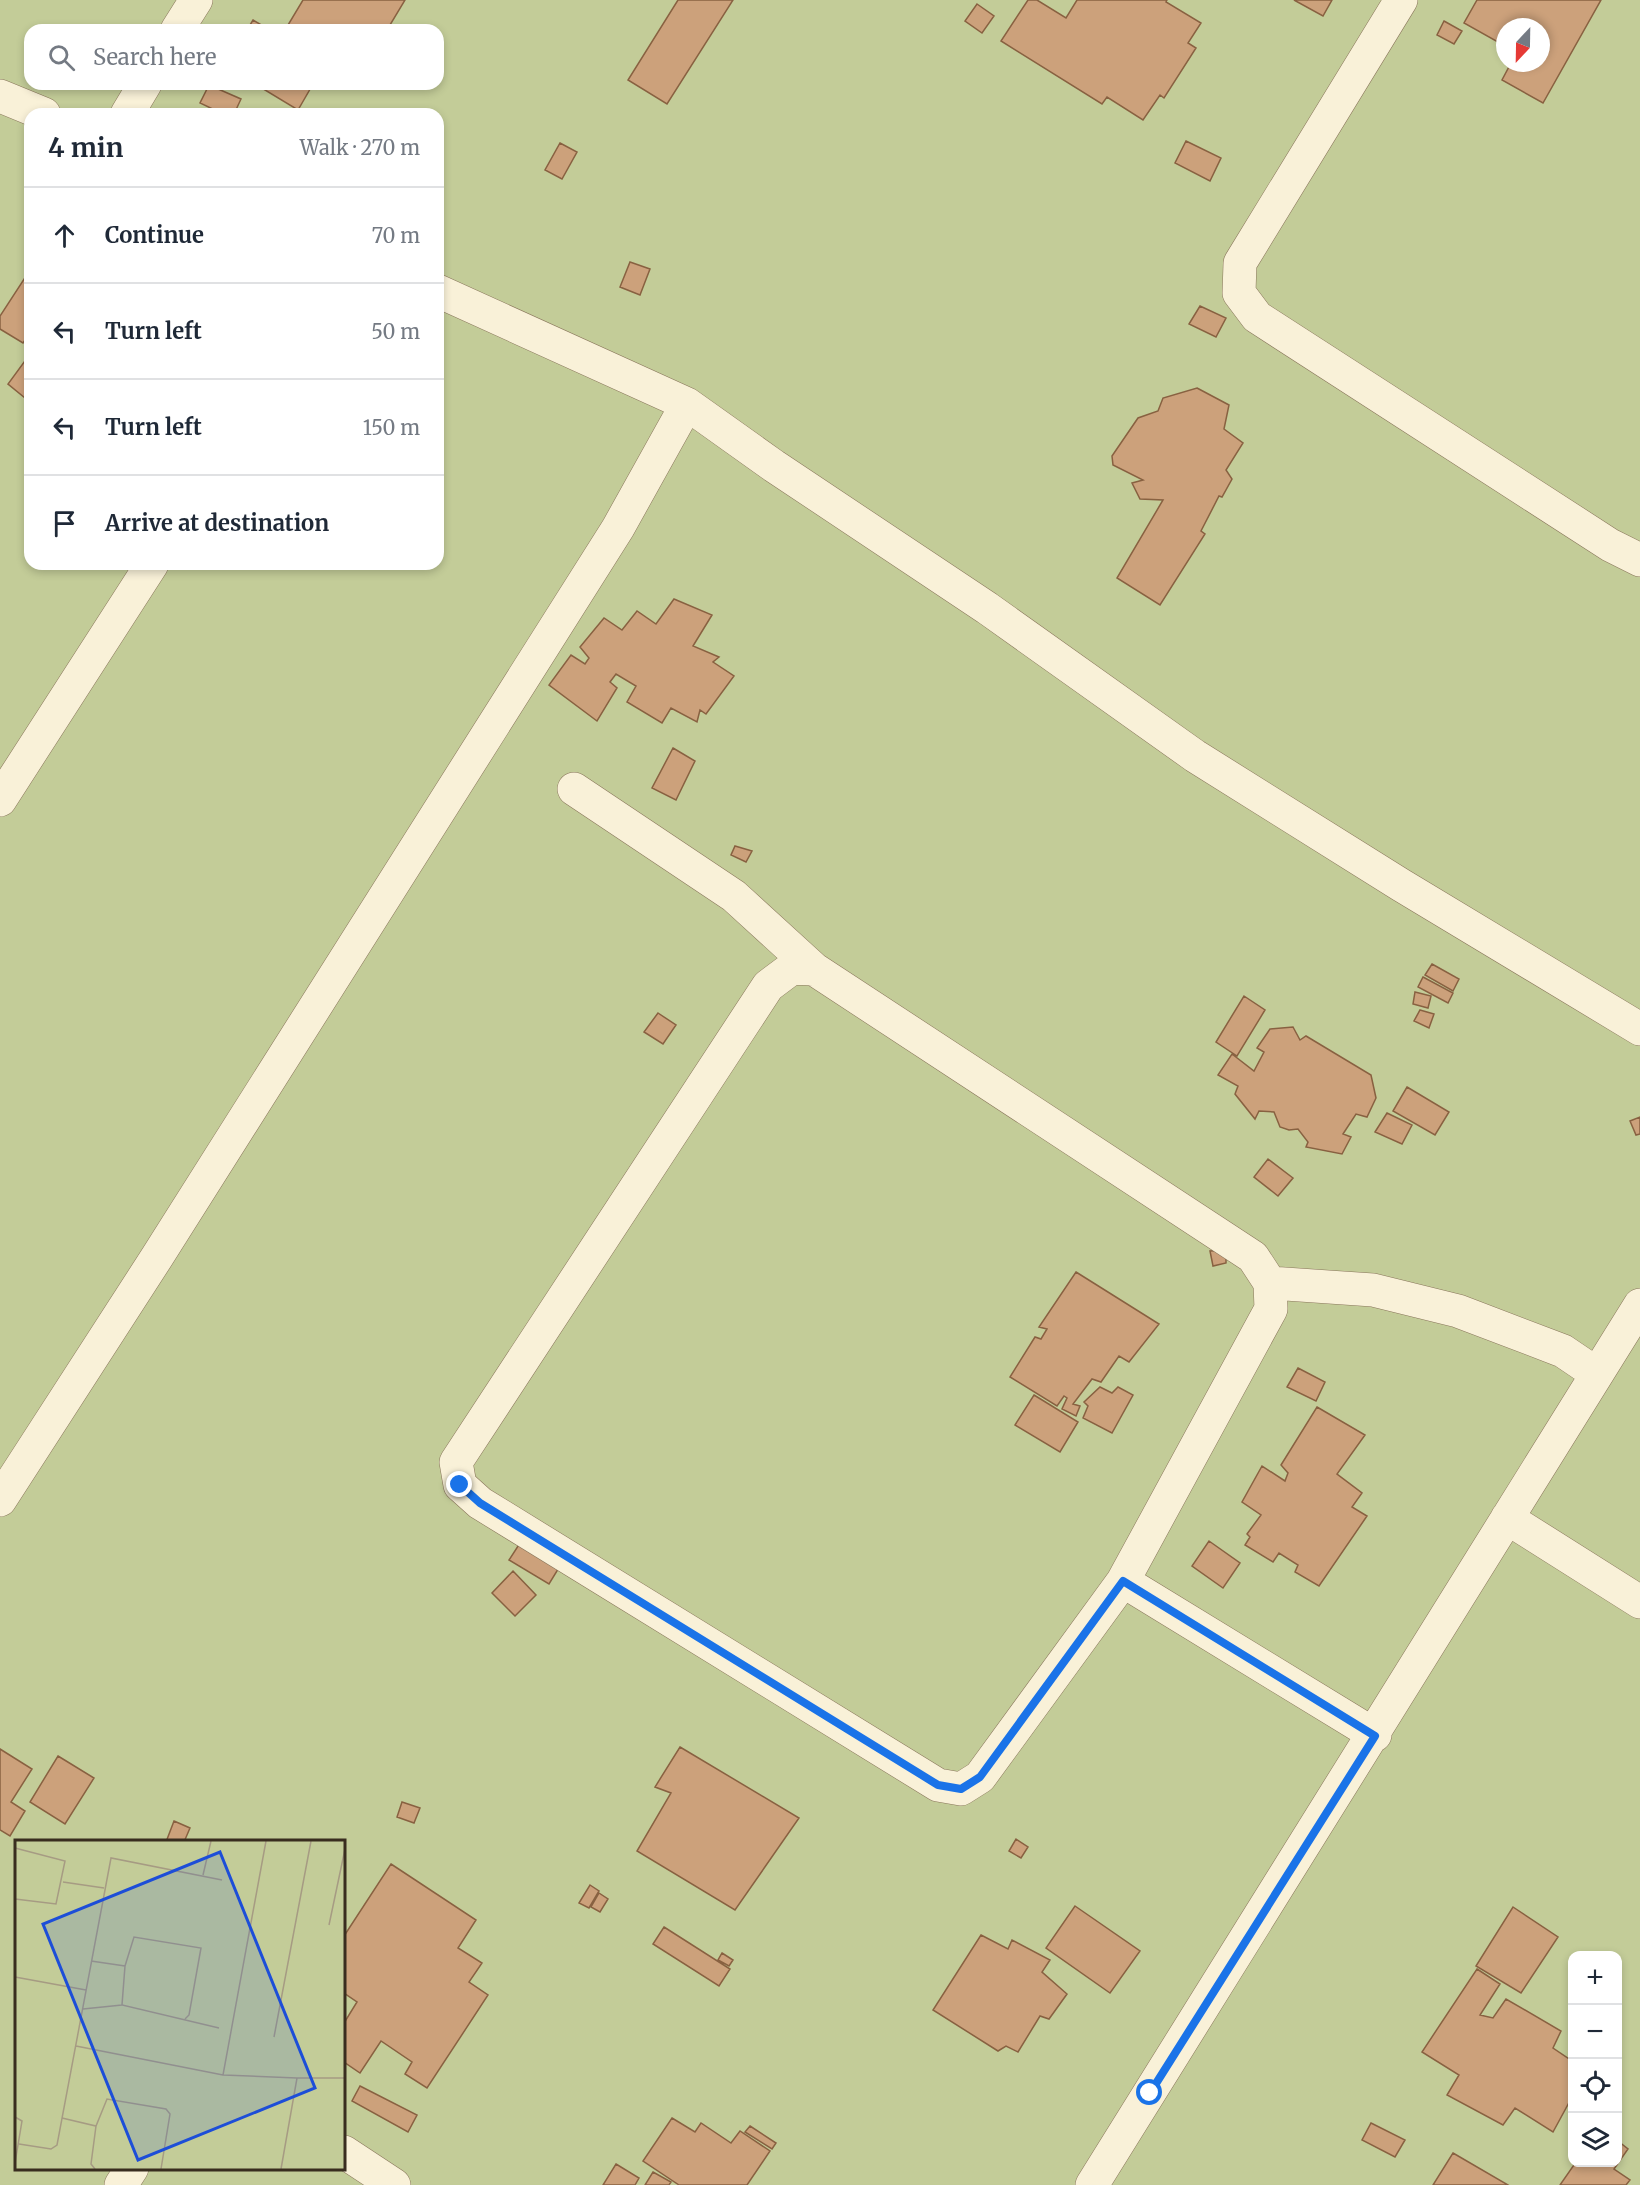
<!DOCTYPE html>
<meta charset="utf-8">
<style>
:root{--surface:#fff;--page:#f6f6f7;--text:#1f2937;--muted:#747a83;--line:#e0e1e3}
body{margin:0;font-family:Merriweather,serif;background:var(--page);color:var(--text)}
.controls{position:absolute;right:18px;bottom:18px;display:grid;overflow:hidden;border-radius:12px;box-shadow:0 3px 9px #0003}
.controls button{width:54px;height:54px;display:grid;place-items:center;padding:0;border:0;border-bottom:2px solid var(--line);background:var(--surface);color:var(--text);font:30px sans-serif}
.compass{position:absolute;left:1496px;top:18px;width:54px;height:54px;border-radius:50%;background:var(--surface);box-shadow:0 3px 9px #0003;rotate:202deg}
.stop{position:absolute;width:18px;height:18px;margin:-14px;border:4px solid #1a73e8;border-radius:50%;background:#fff}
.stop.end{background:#1a73e8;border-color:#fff;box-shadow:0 2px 6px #0008}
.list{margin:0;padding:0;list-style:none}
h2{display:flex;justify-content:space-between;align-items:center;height:78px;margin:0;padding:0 24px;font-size:26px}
h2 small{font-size:20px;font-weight:400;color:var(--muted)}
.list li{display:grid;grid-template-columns:39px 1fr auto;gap:18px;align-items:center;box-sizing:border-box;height:96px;padding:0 24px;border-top:2px solid var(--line)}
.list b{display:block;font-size:22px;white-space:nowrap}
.list em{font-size:20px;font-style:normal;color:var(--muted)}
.icon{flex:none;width:33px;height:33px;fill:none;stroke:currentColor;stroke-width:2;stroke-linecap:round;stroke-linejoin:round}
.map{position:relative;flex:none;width:1640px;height:2185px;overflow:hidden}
.search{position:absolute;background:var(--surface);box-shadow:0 3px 9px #0003;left:24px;top:24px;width:420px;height:66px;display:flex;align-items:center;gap:15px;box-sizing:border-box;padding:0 21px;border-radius:18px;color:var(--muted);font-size:22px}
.panel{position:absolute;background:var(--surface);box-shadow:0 3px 9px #0003;left:24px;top:108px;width:420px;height:462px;border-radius:18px}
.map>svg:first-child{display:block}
.green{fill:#c3cc98;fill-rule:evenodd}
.building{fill:#cca17b;stroke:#886141;stroke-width:1.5}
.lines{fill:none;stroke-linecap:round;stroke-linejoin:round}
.minor-casing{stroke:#89765b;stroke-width:34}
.minor{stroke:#f9f1d8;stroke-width:33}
.route{stroke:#1a73e8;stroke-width:8}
.inset-road{fill:none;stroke:#a69b83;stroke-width:1.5}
.view{fill:#1d4ed8;fill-opacity:0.15;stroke:#1d4ed8;stroke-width:3}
.inset-edge{fill:none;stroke:#392d1f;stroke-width:3}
</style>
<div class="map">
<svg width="1640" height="2185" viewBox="0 0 1640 2185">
<rect width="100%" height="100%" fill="#eee4c5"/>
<path class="green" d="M0,0h1640v2185h-1640zM1505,27h36v36h-36zM30,30h408v54h-408zM30,114h408v450h-408zM16,1842h328v326h-328zM1572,1956h46v206h-46z"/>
<path class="building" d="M303,0h102l-18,30h-102z
M678,0h55l-66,104 -39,-24z
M1028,0h9l29,18 11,-18h90l-1,2 35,21 -13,20 8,5 -32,50 -4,-3 -17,25 -36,-23 -5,7 -101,-63z
M1294,0h38l-9,16z
M1477,0h124l-58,103 -41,-23 9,-17h30v-36h-36v19l-41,-23z
M977,4l17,12 -12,17 -17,-12z
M253,20l17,10h-23z
M1444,21l18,10 -8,13 -17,-9z
M255,84h58l-15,26z
M209,85l32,14 -7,15h-11l-23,-11z
M1186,141l35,17 -11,23 -35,-18z
M560,143l17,9 -15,27 -17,-9z
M630,262l20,7 -10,26 -20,-8z
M30,270v34l-5,8 5,3v18l-7,10 -23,-14v-13z
M1200,306l26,12 -10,19 -27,-13z
M30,354v37l-5,7 -17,-14z
M1197,388l32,17 -5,24 19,14 -17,27 6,9 -10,18 -3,-1 -18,35 4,3 -45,71 -43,-27 46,-78 -23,-1 -8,-16 11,-3 -30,-15 -1,-9 26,-38 20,-7 5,-13z
M674,599l38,16 -19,31 26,11 -6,5 21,14 -28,38 -6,-4 -3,12 -26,-14 -9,15 -35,-21 9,-16 -20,-12 -6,8 7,6 -20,33 -48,-36 22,-30 14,9 4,-6 -9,-11 24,-29 18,12 15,-19 19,13z
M673,748l22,13 -19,39 -24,-12z
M735,846l17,5 -6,11 -15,-7z
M1432,964l27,15 -6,12 -28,-16z
M1423,977l30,16 -5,10 -30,-16z
M1415,992l16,4 -3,12 -15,-4z
M1244,996l21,14 -28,46 -21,-14z
M1420,1010l14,4 -5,14 -15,-7z
M658,1013l18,12 -13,19 -19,-12z
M1293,1027l7,13 6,-4 65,39 5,23 -9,19 -11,-3 -13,20 8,3 -9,17 -36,-7 2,-5 -10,-13 -9,1 -9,-3 -6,-15 -15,-1 -4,8 -20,-25 3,-8 -20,-11 14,-21 22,17 10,-19 -7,-4 13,-19z
M1407,1087l42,25 -14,23 -42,-24z
M1387,1113l25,12 -10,19 -27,-12z
M1640,1117v17l-4,1 -6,-14z
M1268,1159l25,19 -15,18 -24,-19z
M1226,1250v13l-13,3 -3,-15z
M1076,1272l83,52 -30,38 -10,-6 -18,26 -9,-3 -19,25 7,2 -4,10 -14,-7 5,-11 -3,-2 -7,10 -47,-29 25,-40 6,2 6,-10 -8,-2z
M1298,1368l27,14 -9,19 -29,-14z
M1100,1387l12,6 6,-6 15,8 -21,38 -29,-15 5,-12 -4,-4z
M1034,1395l44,27 -18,30 -45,-27z
M1317,1407l48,28 -28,39 25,19 -10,14 15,9 -48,70 -24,-14 3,-7 -19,-12 -6,9 -28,-17 5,-8 -3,-3 14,-19 -19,-13 20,-36 23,15 3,-8 -7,-8z
M1209,1541l31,22 -17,25 -31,-22z
M520,1543l40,23 -11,18 -40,-24z
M513,1571l23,24 -21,21 -23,-23z
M680,1747l119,71 -64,92 -98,-59 34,-58 -16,-6z
M0,1749l32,20 -21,33 14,9 -15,25 -10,-6z
M58,1756l36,22 -29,46 -35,-22z
M402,1802l18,6 -6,15 -17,-6z
M174,1821l16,7 -6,14h-18z
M1016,1839l12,8 -7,11 -12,-7z
M391,1864l85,56 -18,28 24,15 -13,19 19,13 -61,93 -22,-14 7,-12 -31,-21 -21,32 -16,-11v-39l13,-21 -13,-9v-57z
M590,1885l9,6 -10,17 -10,-5z
M599,1893l9,6 -8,13 -9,-5z
M1075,1906l65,45 -30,42 -64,-45z
M1513,1907l45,30 -37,56 -45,-27z
M664,1927l66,42 -11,17 -66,-42z
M981,1935l27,14 4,-9 38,20 -8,12 25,22 -18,25 -9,-3 -22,36 -12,-6 -8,5 -65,-41z
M722,1953l11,7 -4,6 -11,-6z
M1477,1969l23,15 -20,31 13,3 13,-19 55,32 -8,17 19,13v36l-19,35 -38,-24 -12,17 -56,-30 12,-20 -37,-23z
M360,2086l57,29 -9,17 -56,-31z
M672,2118l23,14 6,-9 30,20 9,-12 30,20 -23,34h-68l-36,-24z
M1371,2123l34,17 -10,17 -33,-17z
M750,2126l26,17 -4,6 -27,-17z
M1618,2141l10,8 -14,20 16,11 -4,5h-66l16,-23h42z
M1453,2153l55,32h-75z
M616,2164l23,14 -4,7h-32z
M653,2172l18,10 -2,3h-24z"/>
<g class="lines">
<g class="minor-casing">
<path id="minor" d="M1401,0l-161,263 -1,30 18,24 353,228 30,15
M177,30l19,-30
M0,96l44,18
M127,114l18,-30
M438,291l249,113 87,62 213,142 208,148 206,129 239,144
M574,789l160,107 80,73 439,288 17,26 1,26 -148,272 -143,196 -19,12 -23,-4 -458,-282 -20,-18 -4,-23 312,-476 24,-18 22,1
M0,800l152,-236
M1270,1283l103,7 85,21 105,40 34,23
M0,1500l157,-243 461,-729 69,-124
M1507,1518l133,84
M1123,1581l252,154
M344,2152l50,33
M121,2185l11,-17
M1092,2185c185,-292 365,-587 548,-880"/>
</g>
<use href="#minor" class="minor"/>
</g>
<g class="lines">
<path class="route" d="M460,1485l20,18 458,282 23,4 19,-12 143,-196 252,155 -225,357"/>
</g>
<g transform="translate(15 1840)">
<rect width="330" height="330" fill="#eee4c5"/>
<path d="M0,1h330v328h-330z" fill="#c3cc98"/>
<path class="inset-road" d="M0,8l50,13 -9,43 -41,-5M188,35l8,-34M48,42l41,6M314,85l16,-76M76,121l34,5M0,137l71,13M68,169l39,-4M170,179l4,-4 12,-67 -67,-11 -9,29 -3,39 97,23M259,197l37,-196M61,206l147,29 74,3M208,235l43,-234M0,277l7,4 -7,42M47,278l34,8 11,-27 59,10 4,5 -9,55M4,304l32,5 6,-4 54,-287 111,22M80,329l-4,-5 5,-38M266,329l16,-91h48"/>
<path class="view" d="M205,12l95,236 -177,72 -95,-236z"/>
<rect width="330" height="330" class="inset-edge"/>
</g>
</svg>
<div class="controls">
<button>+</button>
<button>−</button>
<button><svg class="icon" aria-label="locate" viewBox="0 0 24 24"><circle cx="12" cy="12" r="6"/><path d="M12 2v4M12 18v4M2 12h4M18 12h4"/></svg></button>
<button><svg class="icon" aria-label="layers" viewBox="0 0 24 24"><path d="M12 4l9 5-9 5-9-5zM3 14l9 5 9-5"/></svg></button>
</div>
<svg class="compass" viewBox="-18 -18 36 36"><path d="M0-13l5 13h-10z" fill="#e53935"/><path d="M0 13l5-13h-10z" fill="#747a83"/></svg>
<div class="stop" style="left:1150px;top:2093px"></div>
<div class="stop end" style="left:460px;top:1485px"></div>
<div class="search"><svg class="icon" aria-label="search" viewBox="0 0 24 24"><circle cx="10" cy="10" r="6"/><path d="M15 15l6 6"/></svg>Search here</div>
<section class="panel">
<h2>4 min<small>Walk · 270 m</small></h2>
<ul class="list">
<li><svg class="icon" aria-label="ahead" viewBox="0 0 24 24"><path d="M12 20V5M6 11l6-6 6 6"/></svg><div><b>Continue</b></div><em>70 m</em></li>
<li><svg class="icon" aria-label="left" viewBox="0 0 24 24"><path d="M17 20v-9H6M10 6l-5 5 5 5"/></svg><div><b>Turn left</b></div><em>50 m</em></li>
<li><svg class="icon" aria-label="left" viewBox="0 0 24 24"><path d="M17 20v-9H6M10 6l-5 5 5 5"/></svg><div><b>Turn left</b></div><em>150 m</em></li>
<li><svg class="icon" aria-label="arrive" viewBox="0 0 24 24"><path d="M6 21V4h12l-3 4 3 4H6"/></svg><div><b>Arrive at destination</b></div></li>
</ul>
</section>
</div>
